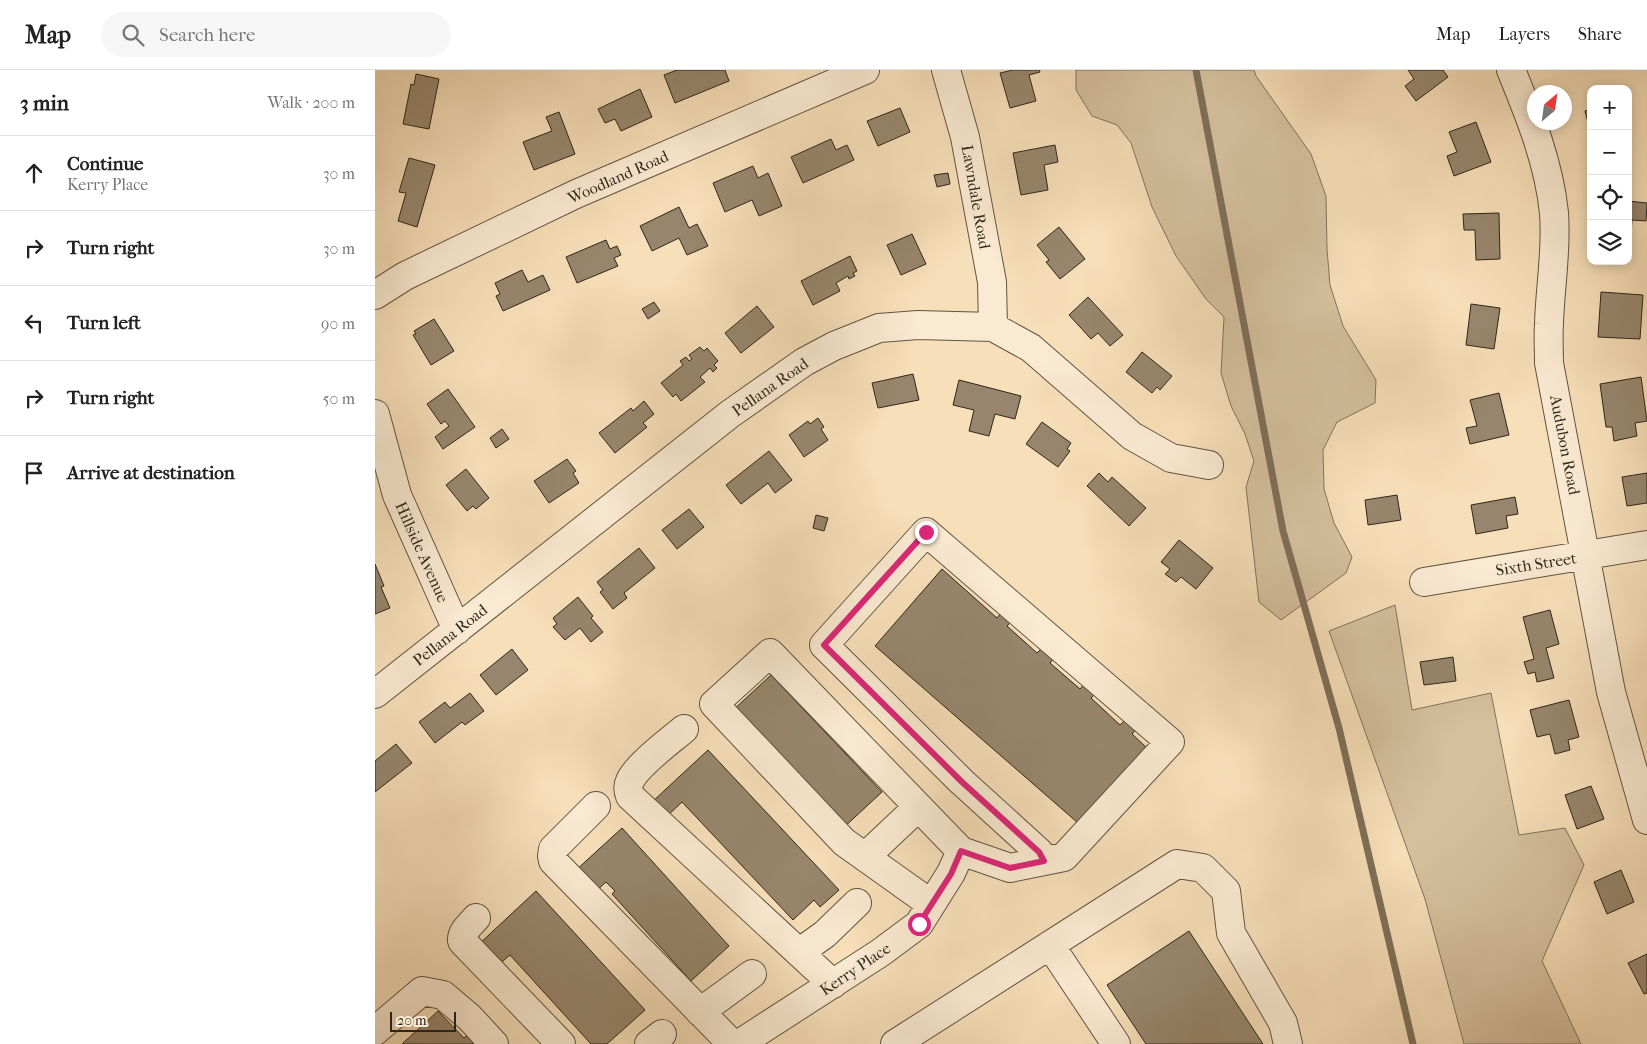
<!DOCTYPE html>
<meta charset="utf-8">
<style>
:root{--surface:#fff;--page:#f6f6f6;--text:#222;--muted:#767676;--line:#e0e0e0}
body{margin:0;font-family:"IM FELL French Canon",serif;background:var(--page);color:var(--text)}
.controls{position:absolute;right:15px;top:15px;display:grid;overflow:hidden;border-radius:10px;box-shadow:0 2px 12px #0003}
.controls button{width:45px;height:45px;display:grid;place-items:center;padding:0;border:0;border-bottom:1px solid var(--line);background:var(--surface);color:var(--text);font:25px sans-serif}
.compass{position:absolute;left:1152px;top:15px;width:45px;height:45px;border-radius:50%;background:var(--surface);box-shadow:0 2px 12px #0003;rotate:29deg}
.scale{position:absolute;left:15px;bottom:12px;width:66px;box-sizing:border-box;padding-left:5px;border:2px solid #2f261a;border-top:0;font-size:14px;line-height:18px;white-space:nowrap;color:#2f261a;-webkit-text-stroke:4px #faead2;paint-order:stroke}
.stop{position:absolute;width:15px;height:15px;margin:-11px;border:4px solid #db2777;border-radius:50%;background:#fff}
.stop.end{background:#db2777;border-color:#fff;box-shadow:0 1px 5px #0008}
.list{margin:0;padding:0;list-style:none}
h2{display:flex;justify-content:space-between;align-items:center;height:65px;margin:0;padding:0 20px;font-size:21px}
h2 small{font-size:16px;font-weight:400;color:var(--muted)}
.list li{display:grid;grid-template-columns:32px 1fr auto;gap:15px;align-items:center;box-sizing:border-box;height:75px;padding:0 20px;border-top:1px solid var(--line)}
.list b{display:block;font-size:19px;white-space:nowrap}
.list p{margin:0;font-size:16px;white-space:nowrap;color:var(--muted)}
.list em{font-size:16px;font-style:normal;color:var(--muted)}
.icon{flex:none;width:28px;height:28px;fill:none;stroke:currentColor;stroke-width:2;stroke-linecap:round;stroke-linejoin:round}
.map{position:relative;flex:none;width:1272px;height:974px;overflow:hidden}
header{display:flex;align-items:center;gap:30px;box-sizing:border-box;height:70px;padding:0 25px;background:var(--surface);border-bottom:1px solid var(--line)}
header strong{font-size:24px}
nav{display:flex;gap:28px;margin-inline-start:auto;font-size:18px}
.search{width:350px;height:45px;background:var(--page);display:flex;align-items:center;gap:12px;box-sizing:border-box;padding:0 18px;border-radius:28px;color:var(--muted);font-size:19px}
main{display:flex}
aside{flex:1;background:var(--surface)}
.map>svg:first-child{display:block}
.green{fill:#d5c09e;stroke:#82735c}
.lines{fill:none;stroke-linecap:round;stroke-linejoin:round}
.stream{stroke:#7e6f59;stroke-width:7}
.building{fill:#97866d;stroke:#2f261a}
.minor-casing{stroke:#615442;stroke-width:30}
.minor{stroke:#faead2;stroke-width:28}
.route{stroke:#db2777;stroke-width:6}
.labels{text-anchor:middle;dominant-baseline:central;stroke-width:4.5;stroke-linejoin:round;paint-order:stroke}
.street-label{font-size:16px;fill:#2f261a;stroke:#faead2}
</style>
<header>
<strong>Map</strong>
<div class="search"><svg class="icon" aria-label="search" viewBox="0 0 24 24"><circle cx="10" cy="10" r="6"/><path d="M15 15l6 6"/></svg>Search here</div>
<nav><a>Map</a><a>Layers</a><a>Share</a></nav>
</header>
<main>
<aside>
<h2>3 min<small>Walk · 200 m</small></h2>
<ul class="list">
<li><svg class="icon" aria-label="ahead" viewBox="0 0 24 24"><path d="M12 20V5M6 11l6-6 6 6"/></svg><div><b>Continue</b><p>Kerry Place</p></div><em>30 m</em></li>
<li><svg class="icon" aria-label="right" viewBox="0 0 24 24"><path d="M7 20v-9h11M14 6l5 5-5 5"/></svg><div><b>Turn right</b></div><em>30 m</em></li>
<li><svg class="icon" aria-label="left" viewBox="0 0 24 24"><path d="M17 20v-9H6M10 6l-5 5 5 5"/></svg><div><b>Turn left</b></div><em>90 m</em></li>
<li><svg class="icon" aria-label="right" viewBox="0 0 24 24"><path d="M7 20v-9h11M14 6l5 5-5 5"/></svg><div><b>Turn right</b></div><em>50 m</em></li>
<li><svg class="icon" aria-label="arrive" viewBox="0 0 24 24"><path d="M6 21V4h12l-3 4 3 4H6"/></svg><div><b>Arrive at destination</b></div></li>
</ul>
</aside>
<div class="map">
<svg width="1272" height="974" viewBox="0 0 1272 974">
<rect width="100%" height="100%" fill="#f7dfb9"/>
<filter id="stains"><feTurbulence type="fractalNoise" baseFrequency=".004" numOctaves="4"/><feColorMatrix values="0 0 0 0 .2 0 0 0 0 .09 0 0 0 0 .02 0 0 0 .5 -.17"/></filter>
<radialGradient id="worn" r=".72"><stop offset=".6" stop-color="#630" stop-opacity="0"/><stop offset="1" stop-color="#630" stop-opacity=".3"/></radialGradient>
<path class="green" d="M701,0h178l2,6 55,78 15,42 1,53 3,36 13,41 33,54 -1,23 -38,19 -14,28 1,39 10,34 18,34 -6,16 -65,47 -22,-18 -13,-115 8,-26 -9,-27 -14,-28 -10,-33 3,-56 -18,-18 -30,-43 -24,-49 -21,-64 -14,-18 -25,-9 -16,-26z
M1020,535l17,105 79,-17 28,142 46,-7 19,37 -42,96 39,83h-117l-39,-145 -96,-268z"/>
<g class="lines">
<path class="stream" d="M821,0l87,461 56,197 74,316"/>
</g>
<path class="building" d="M302,0h48l4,11 -54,22 -11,-28z
M638,0h26l1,2 -11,3 7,26 -26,7 -10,-35z
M1033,0h35l5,7 -32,24 -11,-15 9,-7z
M41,4l23,5 -10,50 -26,-5 8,-40 3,1z
M265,19l12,28 -31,14 -6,-12 -10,4 -7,-14z
M525,38l10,24 -32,14 -11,-25z
M1216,39v25l-6,-23z
M184,42l16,42 -41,16 -11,-28 29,-11 -6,-14z
M1101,52l15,40 -37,14 -7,-20 10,-4 -8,-20z
M456,69l5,11 11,-5 7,15 -51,23 -12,-26z
M680,75l3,17 -14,3 4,25 -27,5 -8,-42z
M34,88l26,7 -18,62 -19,-6 8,-28 -7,-1z
M378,96l5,12 10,-5 14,33 -23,10 -7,-16 -27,12 -12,-29z
M573,103l2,11 -13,3 -3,-12z
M1253,131l19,2 -1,18 -14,-1 -2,24h-2z
M304,137l10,21 8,-4 11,22 -21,9 -8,-17 -27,13 -12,-25z
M1124,143l1,46 -24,1 -1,-30h-11l-1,-16z
M684,157l26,32 -25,20 -14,-17 3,-2 -12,-15z
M537,164l14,30 -25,11 -14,-30z
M231,170l4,9 7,-3 4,9 -7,3 4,8 -41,17 -11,-26z
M475,186l7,15 -4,2 2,3 -6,3 -1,-3 -12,7 4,8 -27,14 -12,-24z
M147,200l6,12 15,-7 7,15 -47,21 -7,-15 4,-2 -5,-11z
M1226,222l42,3 -3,44 -42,-2z
M713,227l35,38 -13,11 -12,-13 -7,6 -22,-24z
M279,232l6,9 -12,8 -6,-10z
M1096,234l29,4 -6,41 -28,-4z
M382,236l17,21 -33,26 -16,-20z
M59,249l20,32 -23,14 -18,-30 3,-1 -2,-3z
M325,277l4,4 3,-3 11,13 -4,4 3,3 -4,4 -3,-4 -10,9 5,5 -24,19 -5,-7 -3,3 -12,-14 22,-18 -3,-4 6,-4 3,4 3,-2 -3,-4z
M767,282l30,24 -12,14 -3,-3 -5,6 -26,-21z
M538,304l6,26 -41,8 -6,-25z
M1266,307l6,44 -12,2 2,13 -23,5 -2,-14h-6l-6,-43z
M584,310l62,16 -6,23 -20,-5 -6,22 -20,-5 5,-21 -21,-5z
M73,319l27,38 -32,22 -8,-12 14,-11 -4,-5 -4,3 -14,-20z
M1124,323l10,42 -39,9 -4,-16 11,-2 -7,-26z
M269,331l10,13 -11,9 4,4 -32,26 -16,-20 32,-25 2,3z
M443,348l6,9 -3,2 7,11 -24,17 -15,-22 19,-14 2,3z
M667,352l29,21 -4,6 3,2 -12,16 -32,-23z
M127,359l7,10 -13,9 -6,-10z
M394,381l23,29 -17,13 -7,-10 -27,21 -15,-19z
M192,389l9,12 -3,2 6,10 -30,20 -15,-22z
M91,399l23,29 -13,11 -3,-3 -6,5 -21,-26z
M724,403l9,9 4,-5 34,31 -17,18 -42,-40z
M1272,403v30l-20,3 -5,-29z
M1022,425l4,25 -33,5 -3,-25z
M1140,427l3,17 -12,2 2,12 -32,6 -5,-29z
M314,439l15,18 -27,22 -15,-19z
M441,445l12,3 -4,13 -11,-3z
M804,470l34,28 -17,21 -15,-12 -5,5 -11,-8 5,-5 -9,-7z
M264,478l16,20 -31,25 3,5 -14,11 -13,-17 3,-2 -6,-8z
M0,494l9,22 -3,1 9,21 -15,6z
M567,499l55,49 7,-9 10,10 -7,7 30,27 8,-8 12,10 -7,8 30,26 7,-8 11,10 -7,7 29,27 8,-8 11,9 -7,8 15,14 -69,75 -203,-177z
M203,527l15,19 -2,2 12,14 -12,10 -11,-14 -15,12 -12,-13 4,-3 -4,-6z
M1175,540l9,34 -13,4 8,30 -17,4 -2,-10 -7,2 -4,-12 10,-3 -11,-42z
M137,579l16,21 -32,25 -16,-20z
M1078,587l3,24 -32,4 -4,-23z
M396,605l111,117 -41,38 -111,-117z
M95,623l14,18 -19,14 -3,-3 -27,21 -16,-21 26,-20 5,6z
M1194,630l10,37 -11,3 2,10 -15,4 -5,-20 -13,3 -7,-27z
M21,674l16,19 -37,29v-31z
M333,680l131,140 -19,17 -6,-7 -21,20 -111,-118 -17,16 -14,-15z
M1216,716l13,33 -27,10 -12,-34z
M247,758l107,118 -38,35 -79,-87 3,-3 -9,-9 -13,12 -19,-22z
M1246,800l13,32 -27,12 -13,-32z
M161,821l109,119 -38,34h-16l-81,-89 -14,12 -19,-21z
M814,861l74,113h-117l-39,-59z
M1272,884v39l-3,1 -16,-31z
M63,941l26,27 8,-7 7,7 -7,6h-70z"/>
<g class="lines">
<g class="minor-casing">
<path id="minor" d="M571,0l19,67 27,145 1,45
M1136,0c19,46 38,93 43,143 3,37 -4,74 -5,111 -1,13 0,26 0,39l62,329 36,128
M0,225l30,-19 171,-82 289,-124
M0,344l22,81 60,135
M1049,512l223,-37
M0,624l355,-280 74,-52 30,-16 45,-18 39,-3 75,2 38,21 101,88 39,22 38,7
M309,659c-14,12 -47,36 -54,52 -3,6 -2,10 0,15l203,188
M221,736l-43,43 -1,7 1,5 179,183
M491,786l52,-49
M556,834l-87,-62 -130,-138 56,-51 191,198
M101,848c-6,7 -15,14 -14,23l99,103
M675,875l66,99
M425,882l25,-18 32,-31
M325,942l52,-38
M0,961l47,-40 21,4 26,22 25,27
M274,974l13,-10
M364,974l141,-91 39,-29 32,-51 10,-22 49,17 54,-11 106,-115 -244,-210 -102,113 138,137 77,70 5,9
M520,974l282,-180 26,4 23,23 5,42 52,90 5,21"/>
</g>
<use href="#minor" class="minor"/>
</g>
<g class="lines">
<path class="route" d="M544,854l32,-50 10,-23 49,17 34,-7 -5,-9 -77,-70 -138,-137 102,-113"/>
</g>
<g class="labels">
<g class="street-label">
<text transform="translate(243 107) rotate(-24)">Woodland Road</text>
<text transform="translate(601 127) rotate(80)">Lawndale Road</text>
<text transform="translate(395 317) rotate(-35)">Pellana Road</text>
<text transform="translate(1190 375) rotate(79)">Audubon Road</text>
<text transform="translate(47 482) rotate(66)">Hillside Avenue</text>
<text transform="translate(1161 494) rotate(-9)">Sixth Street</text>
<text transform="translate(75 565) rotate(-38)">Pellana Road</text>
<text transform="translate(480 899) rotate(-34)">Kerry Place</text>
</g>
</g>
<rect width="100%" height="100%" filter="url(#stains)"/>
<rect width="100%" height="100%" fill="url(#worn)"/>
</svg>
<div class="controls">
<button>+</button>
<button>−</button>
<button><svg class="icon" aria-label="locate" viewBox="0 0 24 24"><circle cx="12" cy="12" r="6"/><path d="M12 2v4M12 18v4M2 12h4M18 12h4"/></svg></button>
<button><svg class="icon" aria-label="layers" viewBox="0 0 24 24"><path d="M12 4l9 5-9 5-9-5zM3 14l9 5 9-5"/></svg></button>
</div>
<svg class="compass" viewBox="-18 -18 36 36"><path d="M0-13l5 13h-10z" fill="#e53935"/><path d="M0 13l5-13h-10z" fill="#767676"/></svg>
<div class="scale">20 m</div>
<div class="stop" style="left:544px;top:854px"></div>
<div class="stop end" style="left:551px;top:462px"></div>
</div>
</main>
